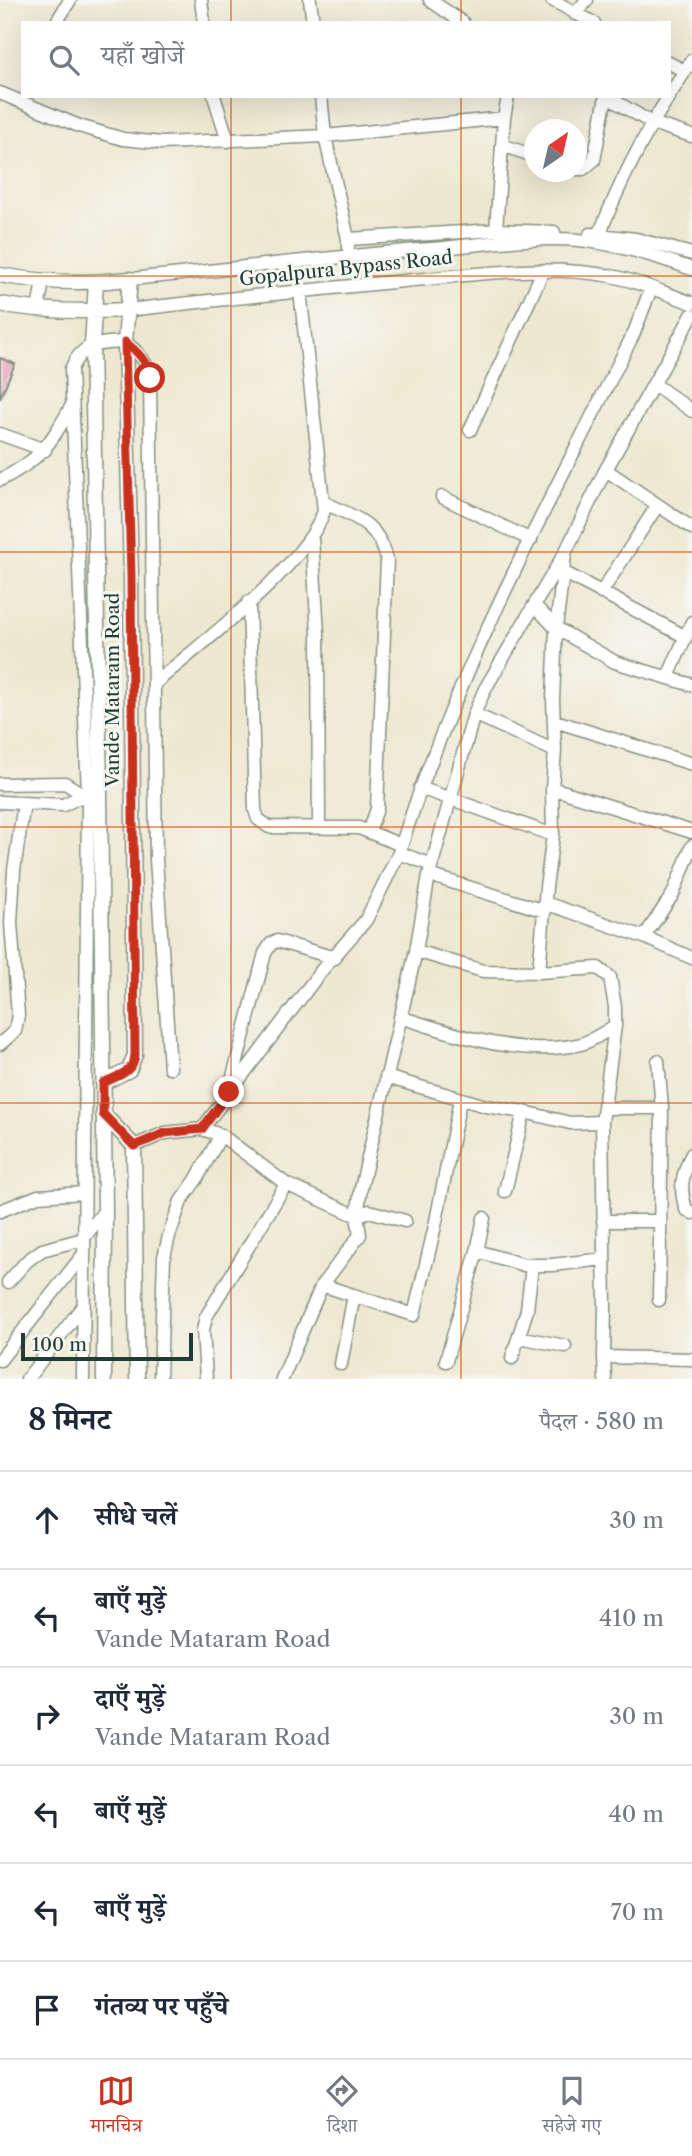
<!DOCTYPE html>
<html lang="hi">
<meta charset="utf-8">
<style>
:root{--surface:#fff;--page:#f6f6f7;--text:#1f2937;--muted:#747a83;--line:#e0e1e3;--accent:#c8321e}
body{margin:0;font-family:"Libre Caslon Text","Noto Serif Devanagari",serif;background:var(--page);color:var(--text)}
.compass{position:absolute;left:524px;top:119px;width:63px;height:63px;border-radius:50%;background:var(--surface);box-shadow:0 7px 28px #0002;rotate:34deg}
.scale{position:absolute;left:21px;bottom:18px;width:172px;box-sizing:border-box;padding-left:7px;border:4px solid #1f3d34;border-top:0;font-size:19px;line-height:24px;white-space:nowrap;color:#1f3d34;-webkit-text-stroke:5px #f6f6f2;paint-order:stroke}
.stop{position:absolute;width:21px;height:21px;margin:-16px;border:5px solid #c8321e;border-radius:50%;background:#fff}
.stop.end{background:#c8321e;border-color:#fff;box-shadow:0 2px 7px #0008}
.list{margin:0;padding:0;list-style:none}
h2{display:flex;justify-content:space-between;align-items:center;height:91px;margin:0;padding:0 28px;font-size:30px}
h2 small{font-size:23px;font-weight:400;color:var(--muted)}
.list li{display:grid;grid-template-columns:46px 1fr auto;gap:21px;align-items:center;box-sizing:border-box;height:98px;padding:0 28px;border-top:2px solid var(--line)}
.list b{display:block;font-size:26px;white-space:nowrap}
.list p{margin:0;font-size:23px;white-space:nowrap;color:var(--muted)}
.list em{font-size:23px;font-style:normal;color:var(--muted)}
.icon{flex:none;width:38px;height:38px;fill:none;stroke:currentColor;stroke-width:2;stroke-linecap:round;stroke-linejoin:round}
.map{position:relative;flex:none;width:692px;height:1379px;overflow:hidden}
.search{position:absolute;background:var(--surface);box-shadow:0 7px 28px #0002;left:21px;right:21px;top:21px;height:77px;display:flex;align-items:center;gap:18px;box-sizing:border-box;padding:0 24px;border-radius:0px;color:var(--muted);font-size:26px}
.sheet{height:679px;background:var(--surface)}
nav{display:flex;justify-content:space-around;align-items:center;box-sizing:border-box;height:98px;border-top:2px solid var(--line);background:var(--surface);font-size:19px;color:var(--muted)}
nav a{display:grid;justify-items:center;gap:4px}
nav .on{color:var(--accent)}
.map>svg:first-child{display:block}
.building{fill:#e798b7}
.lines{fill:none;stroke-linecap:round;stroke-linejoin:round}
.minor-casing{stroke:#869282;stroke-width:15}
.major-casing{stroke:#869282;stroke-width:17}
.minor{stroke:#fff;stroke-width:12}
.major{stroke:#fff;stroke-width:14}
.route{stroke:#c8321e;stroke-width:9}
.grid{fill:none;stroke:#de580e;stroke-width:2;stroke-opacity:0.55}
.labels{text-anchor:middle;dominant-baseline:central;stroke-width:6;stroke-linejoin:round;paint-order:stroke}
.street-label{font-size:19px;fill:#1f3d34;stroke:#f6f6f2}
</style>
<div class="map">
<svg width="692" height="1379" viewBox="0 0 692 1379">
<rect width="100%" height="100%" fill="#f6f6f2"/>
<filter id="ink" filterUnits="userSpaceOnUse"><feTurbulence type="fractalNoise" baseFrequency=".0143" numOctaves="2"/><feDisplacementMap in="SourceGraphic" scale="14" xChannelSelector="R" yChannelSelector="G"/><feConvolveMatrix kernelMatrix="1 2 1 2 8 2 1 2 1" color-interpolation-filters="sRGB"/></filter>
<filter id="wash" filterUnits="userSpaceOnUse"><feTurbulence type="fractalNoise" baseFrequency=".00686" numOctaves="4" result="noise"/><feDisplacementMap in="SourceGraphic" scale="28" xChannelSelector="R" yChannelSelector="G"/><feGaussianBlur stdDeviation="1.57" result="paint"/><feColorMatrix in="noise" values="0 0 0 0 0 0 0 0 0 0 0 0 0 0 0 0 0 1.4 0 .05"/><feComposite in="paint" operator="in"/></filter>
<g filter="url(#wash)">
<rect width="100%" height="100%" fill="#eee8d0"/>
<g id="blocks">
<path class="building" d="M0,358l15,6 -15,34z"/>
</g>
</g>
<g filter="url(#ink)">
<use href="#blocks" fill-opacity="0" stroke="#869282" stroke-width="2"/>
<g class="lines">
<g class="minor-casing">
<path id="minor" d="M201,0l3,23
M310,0l3,23
M430,0l33,23
M552,0l42,23
M575,14l12,-14
M56,23l14,-23
M669,63l16,8
M0,93l79,33 44,13 39,4 163,-7 179,-18
M214,96l14,45
M321,96l4,40 23,103v8
M606,96l46,27 40,13
M669,96l23,-36
M502,145l32,11
M576,169h7l11,-9 12,-64
M496,230l8,-112 4,-22
M590,234l46,5 56,15
M599,235c19,-48 42,-95 70,-139
M348,239l148,-9 58,2
M130,279c101,-10 201,-22 301,-30 49,-4 99,-13 148,-9 39,4 77,16 113,29
M38,310l5,-29
M128,310c95,-11 191,-21 286,-30 65,-6 133,-16 197,-4 28,5 55,18 81,27
M654,384l38,27
M470,430l73,-159
M0,434l45,16
M606,470l86,58
M0,480c40,-20 50,-35 71,-73
M442,497l89,43
M323,502c31,15 55,20 64,57l-10,250 -8,22
M312,539l6,94 1,194
M565,573l121,64
M601,593l56,-87
M249,602l6,208 3,9 11,8 90,1 42,17
M534,605l22,23 59,34 77,23
M668,677l24,-55
M154,684c45,-39 153,-119 170,-173l-24,-220
M474,714l81,37
M555,721l137,43
M0,784l65,-1 19,12
M420,788l133,47
M552,788l140,44
M0,802l63,3 21,-10 11,-1
M399,853c57,-182 150,-350 235,-520l17,-45
M429,875l116,36
M545,903l99,34 48,21
M644,937l29,-43 19,-48
M416,951l67,20 56,1 59,-4 12,9 5,30v19l-13,96 3,184 -1,51 88,2
M539,972l7,-85 7,-52 -1,-47 3,-37 -2,-51 3,-72 9,-73
M400,1017c55,18 123,41 181,27 11,-3 23,-12 34,-18
M0,1044l15,-13 3,-16 -7,-92 3,-53 10,-67
M658,1061l4,47 -3,192
M386,1077l100,29 38,6 46,11 32,-1
M230,1088l35,-135 6,-9 6,-3 58,17
M604,1108h58
M202,1129l119,-158 45,-51 33,-67 33,12
M134,1146l31,-13 37,-4 19,6 65,49 71,32 12,-5 36,10
M692,1154c-10,19 -13,35 -6,55l6,4
M505,1191l19,-79
M0,1211l38,-15 45,-3
M603,1221h56
M477,1251l47,14h28l52,-6
M8,1282l19,-21 15,-11 41,-11 22,-29
M322,1285l92,30 21,-89 25,-126
M519,1337l46,9
M604,1357l1,22
M512,1358l15,-48 5,-45
M0,1360l83,-105
M446,1361l31,-110 7,-33
M341,1364l13,-69
M27,1379l56,-73
M83,1379l5,-585 -17,-425c12,-28 28,-25 54,-27 14,11 22,19 25,36l6,481 14,209
M160,1379l4,-122 5,-21 12,-35 15,-21 25,-45
M206,1379l-3,-49 3,-13 80,-133
M282,1379l40,-94 38,-50 -3,-19 4,-28 55,-237 13,-76 45,-161 11,-25 81,-138 38,-78 88,-158"/>
</g>
<g class="major-casing">
<path id="major" d="M0,275c44,8 86,9 130,4l-5,63 6,235 4,478 -6,15 -26,13
M96,283l-4,61 8,450 5,416 -1,169
M0,304c42,8 85,8 128,6
M103,1114l31,32 3,233"/>
</g>
<use href="#minor" class="minor"/>
<use href="#major" class="major"/>
</g>
</g>
<g class="lines" filter="url(#ink)">
<path class="route" d="M150,378c-3,-17 -11,-25 -25,-36l6,235 4,478c-2,18 -18,21 -32,28v31l31,32 31,-13 37,-4 27,-37"/>
</g>
<path class="grid" d="M231,0v23M461,0v23M231,96v1283M461,96v1283M0,276h692M0,552h692M0,827h692M0,1103h692"/>
<g class="labels">
<g class="street-label">
<text transform="translate(346 268) rotate(-6)">Gopalpura Bypass Road</text>
<text transform="translate(112 690) rotate(-90)">Vande Mataram Road</text>
</g>
</g>
</svg>
<svg class="compass" viewBox="-18 -18 36 36"><path d="M0-13l5 13h-10z" fill="#e53935"/><path d="M0 13l5-13h-10z" fill="#747a83"/></svg>
<div class="scale">100 m</div>
<div class="stop" style="left:150px;top:378px"></div>
<div class="stop end" style="left:229px;top:1092px"></div>
<div class="search"><svg class="icon" aria-label="search" viewBox="0 0 24 24"><circle cx="10" cy="10" r="6"/><path d="M15 15l6 6"/></svg>यहाँ खोजें</div>
</div>
<section class="sheet">
<h2>8 मिनट<small>पैदल · 580 m</small></h2>
<ul class="list">
<li><svg class="icon" aria-label="ahead" viewBox="0 0 24 24"><path d="M12 20V5M6 11l6-6 6 6"/></svg><div><b>सीधे चलें</b></div><em>30 m</em></li>
<li><svg class="icon" aria-label="left" viewBox="0 0 24 24"><path d="M17 20v-9H6M10 6l-5 5 5 5"/></svg><div><b>बाएँ मुड़ें</b><p>Vande Mataram Road</p></div><em>410 m</em></li>
<li><svg class="icon" aria-label="right" viewBox="0 0 24 24"><path d="M7 20v-9h11M14 6l5 5-5 5"/></svg><div><b>दाएँ मुड़ें</b><p>Vande Mataram Road</p></div><em>30 m</em></li>
<li><svg class="icon" aria-label="left" viewBox="0 0 24 24"><path d="M17 20v-9H6M10 6l-5 5 5 5"/></svg><div><b>बाएँ मुड़ें</b></div><em>40 m</em></li>
<li><svg class="icon" aria-label="left" viewBox="0 0 24 24"><path d="M17 20v-9H6M10 6l-5 5 5 5"/></svg><div><b>बाएँ मुड़ें</b></div><em>70 m</em></li>
<li><svg class="icon" aria-label="arrive" viewBox="0 0 24 24"><path d="M6 21V4h12l-3 4 3 4H6"/></svg><div><b>गंतव्य पर पहुँचे</b></div></li>
</ul>
</section>
<nav>
<a class="on"><svg class="icon" aria-label="map" viewBox="0 0 24 24"><path d="M3 6l6-2 6 2 6-2v14l-6 2-6-2-6 2zM9 4v14M15 6v14"/></svg>मानचित्र</a>
<a><svg class="icon" aria-label="directions" viewBox="0 0 24 24"><path d="M12 3l9 9-9 9-9-9zM9 14v-3h6M13 9l2 2-2 2"/></svg>दिशा</a>
<a><svg class="icon" aria-label="saved" viewBox="0 0 24 24"><path d="M7 4h10v16l-5-4-5 4z"/></svg>सहेजे गए</a>
</nav>
